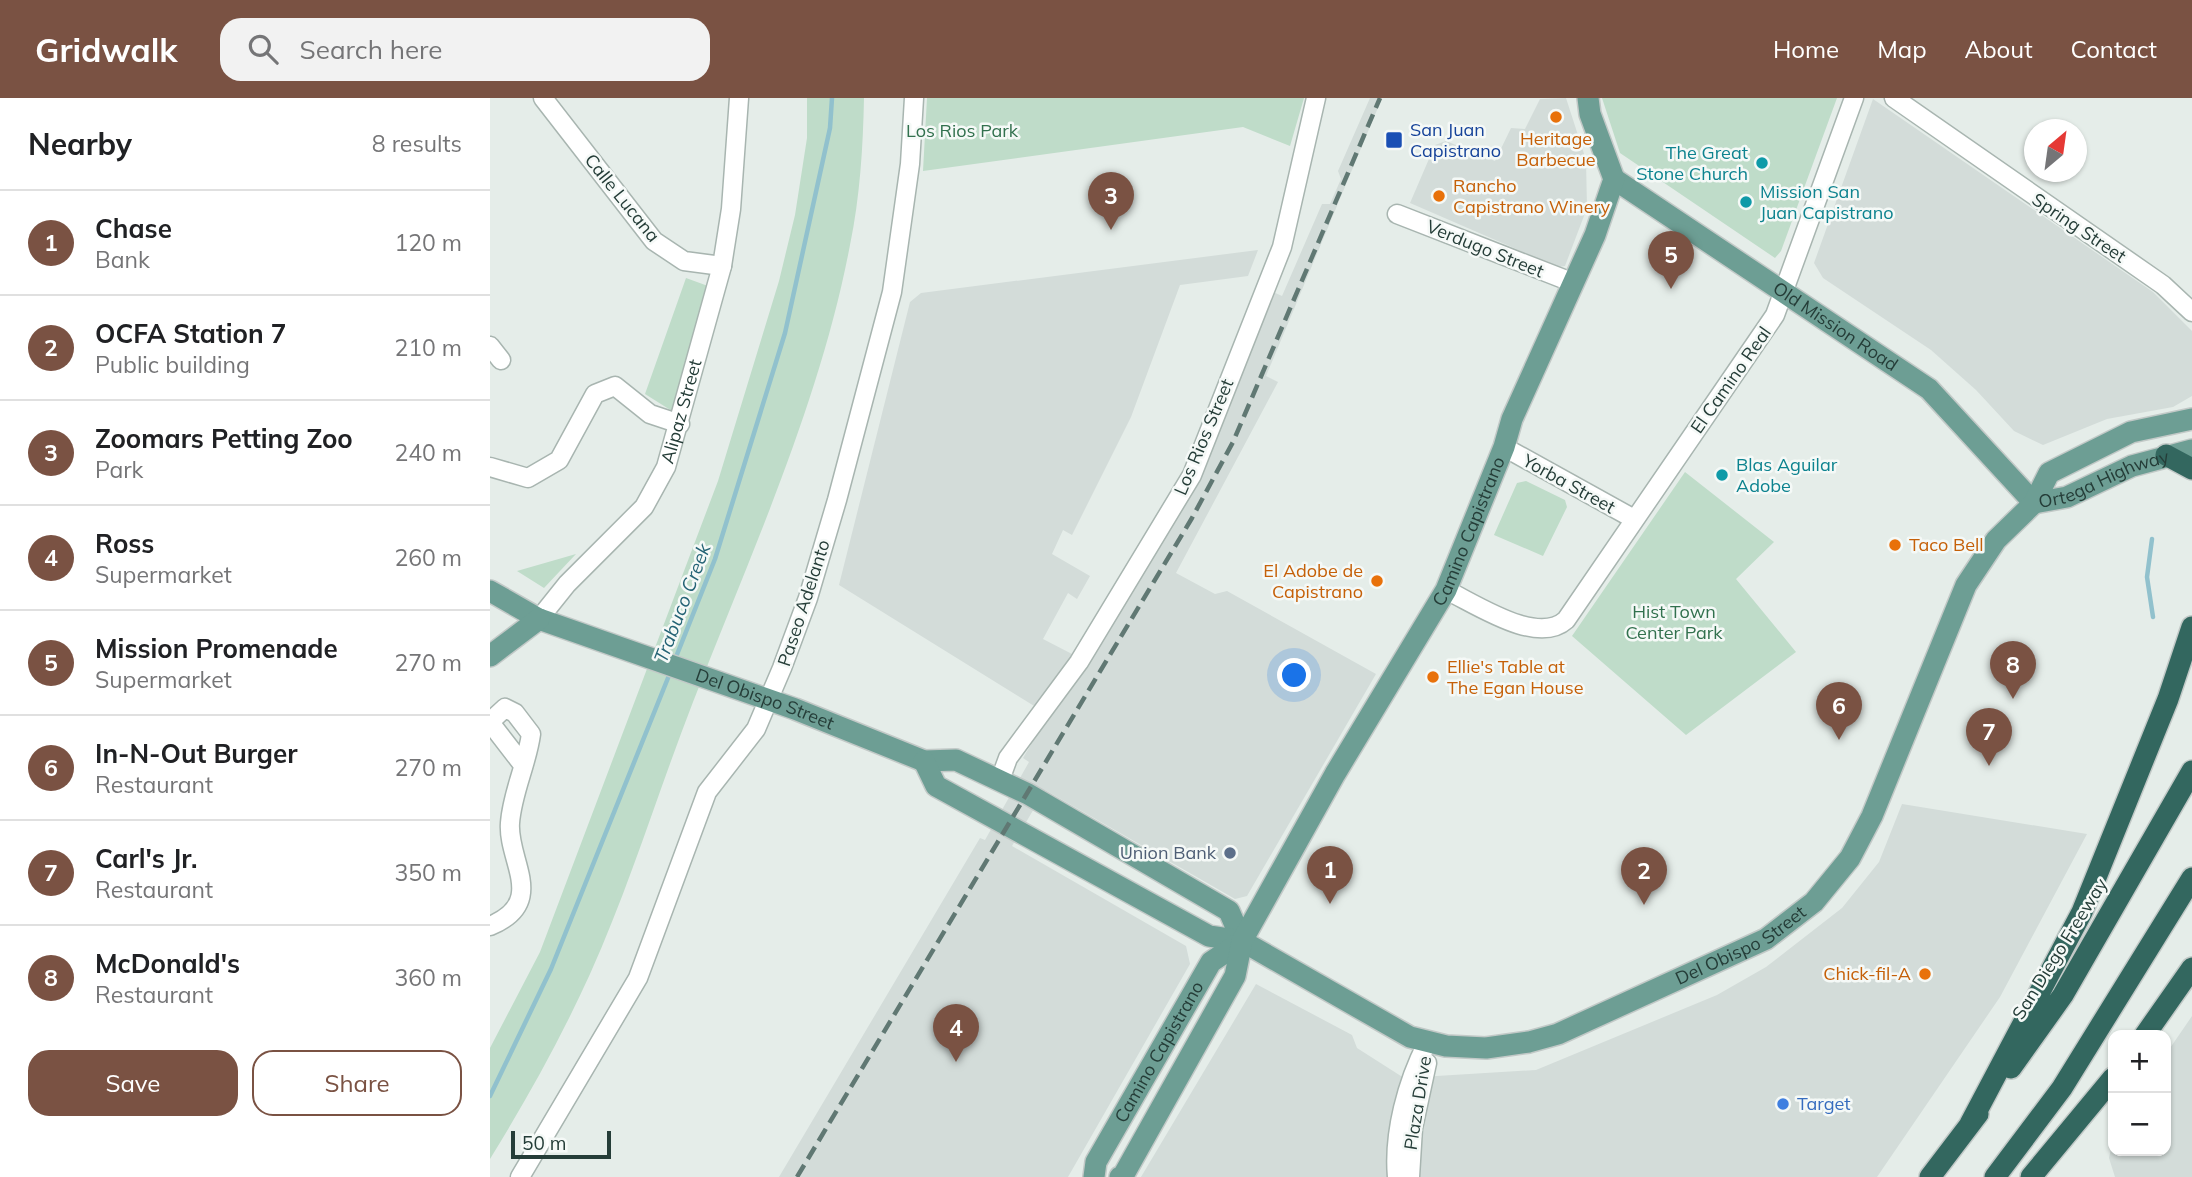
<!DOCTYPE html>
<meta charset="utf-8">
<style>
body{margin:0;font-family:Mulish,sans-serif;background:#f2f2f2;color:#202124}
.controls{position:absolute;right:21px;bottom:21px;display:grid;overflow:hidden;border-radius:14px;box-shadow:0 2px 5px #0004}
.controls button{width:63px;height:63px;display:grid;place-items:center;padding:0;border:0;border-bottom:2px solid #e0e0e0;background:#fff;color:#202124;font:35px sans-serif}
.compass{position:absolute;left:1534px;top:21px;width:63px;height:63px;border-radius:50%;background:#fff;box-shadow:0 2px 5px #0004;rotate:29deg}
.scale{position:absolute;left:21px;bottom:18px;width:100px;box-sizing:border-box;padding-left:7px;border:4px solid #253d38;border-top:0;font-size:19px;line-height:24px;white-space:nowrap;color:#253d38;-webkit-text-stroke:5px #f5f9f7;paint-order:stroke}
.you{position:absolute;left:805px;top:578px;width:24px;height:24px;margin:-18px;border:5px solid #fff;border-radius:50%;background:#1a73e8;box-shadow:0 0 0 10px #1a73e833}
.badge{display:grid;place-items:center;width:46px;height:46px;border-radius:50%;background:#7a5243;color:#fff;font-size:23px;font-weight:700}
.pin{position:absolute;translate:-50% -58px;filter:drop-shadow(0 2px 4px #0008)}
.pin::after{content:'';position:absolute;top:37px;width:24px;height:21px;background:inherit;clip-path:polygon(0 0,100% 0,50% 100%)}
.list{margin:0;padding:0;list-style:none}
h2{display:flex;justify-content:space-between;align-items:center;height:91px;margin:0;padding:0 28px;font-size:30px}
h2 small{font-size:23px;font-weight:400;color:#757577}
.list li{display:grid;grid-template-columns:46px 1fr auto;gap:21px;align-items:center;box-sizing:border-box;height:105px;padding:0 28px;border-top:2px solid #e0e0e0}
.list b{display:block;font-size:26px;white-space:nowrap}
.list p{margin:0;font-size:23px;white-space:nowrap;color:#757577}
.list em{font-size:23px;font-style:normal;color:#757577}
.actions{display:flex;gap:14px;padding:21px 28px}
.actions a{flex:1;padding:16px 0;border:2px solid #7a5243;border-radius:21px;text-align:center;font-size:24px;color:#7a5243}
.actions .main{background:#7a5243;color:#fff}
.icon{flex:none;width:38px;height:38px;fill:none;stroke:currentColor;stroke-width:2;stroke-linecap:round;stroke-linejoin:round}
.map{position:relative;flex:none;width:1702px;height:1079px;overflow:hidden}
header{display:flex;align-items:center;gap:42px;box-sizing:border-box;height:98px;padding:0 35px;background:#7a5243;color:#fff}
header strong{font-size:33px}
nav{display:flex;gap:38px;margin-inline-start:auto;font-size:24px}
.search{width:490px;height:63px;background:#f2f2f2;display:flex;align-items:center;gap:18px;box-sizing:border-box;padding:0 24px;border-radius:21px;color:#757577;font-size:26px}
main{display:flex}
aside{flex:1;background:#fff}
.map>svg:first-child{display:block}
.built{fill:#d3dcd9}
.green{fill:#bfdcc9}
.lines{fill:none;stroke-linecap:round;stroke-linejoin:round}
.stream{stroke:#91c1cd;stroke-width:4.5}
.minor-casing{stroke:#a8b5b0;stroke-width:21}
.major-casing{stroke:#c2c9c7;stroke-width:24}
.highway-casing{stroke:#c2c9c7;stroke-width:24}
.minor{stroke:#fff;stroke-width:18}
.major{stroke:#6d9e94;stroke-width:21}
.highway{stroke:#33675f;stroke-width:21}
.rail{stroke:#607873;stroke-width:4.5;stroke-dasharray:14 7;stroke-linecap:butt}
.food-dot{fill:#e8710a;stroke:#f5f9f7;stroke-width:2.5}
.transit-dot{fill:#1a4fb4;stroke:#f5f9f7;stroke-width:2.5}
.culture-dot{fill:#0f9aa8;stroke:#f5f9f7;stroke-width:2.5}
.service-dot{fill:#5c6f8a;stroke:#f5f9f7;stroke-width:2.5}
.shop-dot{fill:#3f7fe0;stroke:#f5f9f7;stroke-width:2.5}
.labels{text-anchor:middle;stroke-width:5;stroke-linejoin:round;paint-order:stroke}
.transit-label{font-size:18px;fill:#164399;stroke:#f5f9f7;text-anchor:start}
.park-label{font-size:18px;fill:#32714e;stroke:#f5f9f7}
.food-label{font-size:18px;fill:#c56008;stroke:#f5f9f7;text-anchor:start}
.culture-label{font-size:18px;fill:#0d838f;stroke:#f5f9f7;text-anchor:start}
.street-label{font-size:18px;fill:#253d38;stroke:#f5f9f7}
.service-label{font-size:18px;fill:#4e5e75;stroke:#f5f9f7;text-anchor:end}
.shop-label{font-size:18px;fill:#366cbe;stroke:#f5f9f7;text-anchor:start}
.water-label{font-size:19px;font-style:italic;fill:#246375;stroke:#f5f9f7}
</style>
<header>
<strong>Gridwalk</strong>
<div class="search"><svg class="icon" aria-label="search" viewBox="0 0 24 24"><circle cx="10" cy="10" r="6"/><path d="M15 15l6 6"/></svg>Search here</div>
<nav><a>Home</a><a>Map</a><a>About</a><a>Contact</a></nav>
</header>
<main>
<aside>
<h2>Nearby<small>8 results</small></h2>
<ul class="list">
<li><span class="badge">1</span><div><b>Chase</b><p>Bank</p></div><em>120 m</em></li>
<li><span class="badge">2</span><div><b>OCFA Station 7</b><p>Public building</p></div><em>210 m</em></li>
<li><span class="badge">3</span><div><b>Zoomars Petting Zoo</b><p>Park</p></div><em>240 m</em></li>
<li><span class="badge">4</span><div><b>Ross</b><p>Supermarket</p></div><em>260 m</em></li>
<li><span class="badge">5</span><div><b>Mission Promenade</b><p>Supermarket</p></div><em>270 m</em></li>
<li><span class="badge">6</span><div><b>In-N-Out Burger</b><p>Restaurant</p></div><em>270 m</em></li>
<li><span class="badge">7</span><div><b>Carl's Jr.</b><p>Restaurant</p></div><em>350 m</em></li>
<li><span class="badge">8</span><div><b>McDonald's</b><p>Restaurant</p></div><em>360 m</em></li>
</ul>
<div class="actions"><a class="main">Save</a><a>Share</a></div>
</aside>
<div class="map">
<svg width="1702" height="1079" viewBox="0 0 1702 1079">
<rect width="100%" height="100%" fill="#e5ede9"/>
<!-- built -->
<path class="built" d="M 880,0 L 892,0 L 776,278 L 788,284 L 686,475 L 725,496 L 737,493 L 886,576 L 757,798 L 745,801 L 555,692 L 522,748 L 696,848 L 700,866 L 578,1079 L 289,1079 L 490,740 L 495,742 L 539,664 L 533,660 L 567,603 L 637,496 L 781,193 L 792,198 L 832,106 L 840,106 L 851,81 L 848,73 Z
M 1076,0 L 1096,62 L 1097,110 L 1075,168 L 1068,169 L 920,105 L 945,47 L 956,43 L 1005,63 L 1021,30 L 1035,31 L 1050,1 Z
M 1383,1 L 1663,194 L 1702,233 L 1702,298 L 1683,309 L 1617,321 L 1553,347 L 1524,333 L 1486,292 L 1441,252 L 1333,180 L 1324,165 Z
M 768,152 L 758,178 L 690,187 L 641,319 L 582,437 L 573,432 L 562,456 L 600,478 L 587,501 L 578,495 L 553,541 L 582,556 L 549,611 L 349,487 L 420,204 L 431,195 Z
M 1412,706 L 1597,736 L 1510,899 L 1387,1079 L 651,1079 L 766,886 L 862,937 L 867,950 L 914,980 L 1046,972 L 1227,897 L 1276,869 L 1352,810 L 1389,764 Z
M 1702,918 L 1702,1079 L 1625,1079 L 1619,1060 L 1623,1042 L 1623,1053 L 1676,1053 L 1676,956 Z"/>
<!-- green -->
<path class="green" d="M 317,0 L 374,0 C 373,49 370,99 360,147 C 330,305 261,455 203,604 C 168,694 140,787 100,876 C 71,940 37,1001 0,1061 L 0,950 L 50,854 L 228,383 L 289,183 L 305,117 L 317,40 Z
M 437,0 L 814,0 L 800,48 L 753,29 L 433,73 Z
M 1112,0 L 1347,0 L 1291,153 L 1285,160 L 1130,55 Z
M 196,180 L 218,188 L 182,313 L 155,296 Z
M 1195,374 L 1284,444 L 1246,481 L 1306,554 L 1196,637 L 1082,538 Z
M 1036,383 L 1075,402 L 1077,409 L 1053,458 L 1004,437 L 1027,385 Z
M 86,456 L 54,490 L 27,473 Z"/>
<g class="lines">
<!-- stream -->
<path class="stream" d="M 1662,441 L 1657,479 L 1663,519
M 184,564 L 225,461 L 295,235 L 340,30 L 342,0
M 0,998 L 61,871 L 180,575"/>
<!-- minor casing -->
<g class="minor-casing">
<g id="minor">
<path d="M 53,0 L 164,143 L 194,163 L 232,168"/>
<path d="M 1404,0 L 1673,187 L 1702,214"/>
<path d="M 907,116 L 1084,185"/>
<path d="M 0,248 L 11,262"/>
<path d="M 1014,349 L 1144,421"/>
<path d="M 0,369 L 38,380 L 69,362 L 105,296 L 125,288 L 160,316 L 190,326"/>
<path d="M 956,492 C 986,506 1047,548 1076,522 L 1285,217 L 1364,0"/>
<path id="s1" d="M 49,521 L 77,486 L 154,409 L 176,369 L 232,168 L 241,111 L 249,0"/>
<path d="M 510,682 L 518,660 L 589,564 L 702,377 L 792,149 L 826,0"/>
<path d="M 0,828 C 58,804 17,763 20,725 C 22,695 37,666 41,636 L 25,615 L 15,610 L 4,620 L 2,627 L 33,667"/>
<path d="M 30,1079 L 148,880 L 217,694 L 266,631 L 292,570 L 318,500 L 347,402 L 402,194 L 420,66 L 424,0"/>
<path d="M 907,1079 C 903,1035 917,984 937,945"/>
<path d="M 920,1079 L 923,1030 L 937,965"/>
</g>
</g>
<!-- major casing -->
<g class="major-casing">
<g id="major">
<path id="s2" d="M 1124,81 L 1439,291 L 1544,405"/>
<path id="s3" d="M 1544,405 L 1577,399 L 1642,368 L 1702,352"/>
<path id="s4" d="M 0,493 L 49,521 L 305,611 L 434,663 L 466,662 L 538,696 L 739,813 L 752,843"/>
<path d="M 0,558 L 49,521"/>
<path id="s5" d="M 434,663 L 446,688 L 457,694 L 719,838 L 752,843 L 920,939 L 956,948 L 996,950 L 1039,944 L 1068,936 L 1276,841 L 1324,804 L 1360,760 L 1382,718 L 1476,487 L 1506,442 L 1544,405 L 1559,375 L 1641,334 L 1702,321"/>
<path id="s6" d="M 604,1079 L 606,1064 L 721,864 L 752,843"/>
<path id="s7" d="M 630,1079 L 633,1078 L 745,878 L 752,843 L 845,676 L 956,492 L 1014,349 L 1022,321 L 1105,137 L 1124,81 L 1100,16 L 1098,0"/>
</g>
</g>
<!-- highway casing -->
<g class="highway-casing">
<path id="highway" d="M 1676,357 L 1702,371
M 1655,937 L 1702,870
M 1521,970 L 1573,897 L 1702,673
M 1480,1026 L 1592,814 L 1678,601 L 1702,529
M 1440,1079 L 1488,1016
M 1505,1079 L 1572,990 L 1702,780
M 1541,1079 L 1623,980"/>
</g>
<!-- minor -->
<use href="#minor" class="minor"/>
<!-- major -->
<use href="#major" class="major"/>
<!-- highway -->
<use href="#highway" class="highway"/>
<!-- rail -->
<path class="rail" d="M 307,1079 L 702,420 L 743,344 L 890,0"/>
</g>
<!-- markers -->
<g class="food-dot">
<circle cx="1066" cy="19" r="7"/>
<circle cx="949" cy="98" r="7"/>
<circle cx="1405" cy="447" r="7"/>
<circle cx="887" cy="483" r="7"/>
<circle cx="943" cy="579" r="7"/>
<circle cx="1435" cy="876" r="7"/>
</g>
<rect class="transit-dot" x="895" y="33" width="18" height="18" rx="3.5"/>
<g class="culture-dot">
<circle cx="1272" cy="65" r="7"/>
<circle cx="1256" cy="104" r="7"/>
<circle cx="1232" cy="377" r="7"/>
</g>
<circle class="service-dot" cx="740" cy="755" r="7"/>
<circle class="shop-dot" cx="1293" cy="1006" r="7"/>
<g class="labels">
<!-- transit labels -->
<g class="transit-label">
<text x="920" y="38">San Juan<tspan x="920" dy="21">Capistrano</tspan></text>
</g>
<!-- park labels -->
<g class="park-label">
<text x="472" y="39">Los Rios Park</text>
<text x="1184" y="520">Hist Town<tspan x="1184" dy="21">Center Park</tspan></text>
</g>
<!-- food labels -->
<g class="food-label">
<text x="1066" y="47" text-anchor="middle">Heritage<tspan x="1066" dy="21">Barbecue</tspan></text>
<text x="963" y="94">Rancho<tspan x="963" dy="21">Capistrano Winery</tspan></text>
<text x="1419" y="453">Taco Bell</text>
<text x="873" y="479" text-anchor="end">El Adobe de<tspan x="873" dy="21">Capistrano</tspan></text>
<text x="957" y="575">Ellie's Table at<tspan x="957" dy="21">The Egan House</tspan></text>
<text x="1421" y="882" text-anchor="end">Chick-fil-A</text>
</g>
<!-- culture labels -->
<g class="culture-label">
<text x="1258" y="61" text-anchor="end">The Great<tspan x="1258" dy="21">Stone Church</tspan></text>
<text x="1270" y="100">Mission San<tspan x="1270" dy="21">Juan Capistrano</tspan></text>
<text x="1246" y="373">Blas Aguilar<tspan x="1246" dy="21">Adobe</tspan></text>
</g>
<!-- street labels -->
<g class="street-label">
<text transform="translate(132 100) rotate(51)" y="6">Calle Lucana</text>
<text transform="translate(1589 130) rotate(34)" y="6">Spring Street</text>
<text transform="translate(995 151) rotate(22)" y="6">Verdugo Street</text>
<text dy="6" stroke="none"><textPath href="#s2" startOffset="266">Old Mission Road</textPath></text>
<text transform="translate(1241 282) rotate(-55)" y="6">El Camino Real</text>
<text dy="6" stroke="none"><textPath href="#s1" startOffset="257">Alipaz Street</textPath></text>
<text transform="translate(714 339) rotate(-67)" y="6">Los Rios Street</text>
<text dy="6" stroke="none"><textPath href="#s3" startOffset="74">Ortega Highway</textPath></text>
<text transform="translate(1079 386) rotate(29)" y="6">Yorba Street</text>
<text dy="6" stroke="none"><textPath href="#s7" startOffset="737">Camino Capistrano</textPath></text>
<text transform="translate(314 505) rotate(-72)" y="6">Paseo Adelanto</text>
<text dy="6" stroke="none"><textPath href="#s4" startOffset="296">Del Obispo Street</textPath></text>
<text dy="6" stroke="none"><textPath href="#s5" startOffset="920">Del Obispo Street</textPath></text>
<text transform="translate(1570 851) rotate(-58)" y="6">San Diego Freeway</text>
<text dy="6" stroke="none"><textPath href="#s6" startOffset="142">Camino Capistrano</textPath></text>
<text transform="translate(928 1005) rotate(-81)" y="6">Plaza Drive</text>
</g>
<!-- service labels -->
<g class="service-label">
<text x="726" y="761">Union Bank</text>
</g>
<!-- shop labels -->
<g class="shop-label">
<text x="1307" y="1012">Target</text>
</g>
<!-- water labels -->
<g class="water-label">
<text transform="translate(192 505) rotate(-69)" y="7">Trabuco Creek</text>
</g>
</g>
</svg>
<div class="controls">
<button>+</button>
<button>−</button>
</div>
<svg class="compass" viewBox="-18 -18 36 36"><path d="M0-13l5 13h-10z" fill="#e53935"/><path d="M0 13l5-13h-10z" fill="#757577"/></svg>
<div class="scale">50 m</div>
<div class="you"></div>
<div class="pin badge" style="left:840px;top:806px">1</div>
<div class="pin badge" style="left:1154px;top:807px">2</div>
<div class="pin badge" style="left:621px;top:132px">3</div>
<div class="pin badge" style="left:466px;top:964px">4</div>
<div class="pin badge" style="left:1181px;top:191px">5</div>
<div class="pin badge" style="left:1349px;top:642px">6</div>
<div class="pin badge" style="left:1499px;top:668px">7</div>
<div class="pin badge" style="left:1523px;top:601px">8</div>
</div>
</main>
